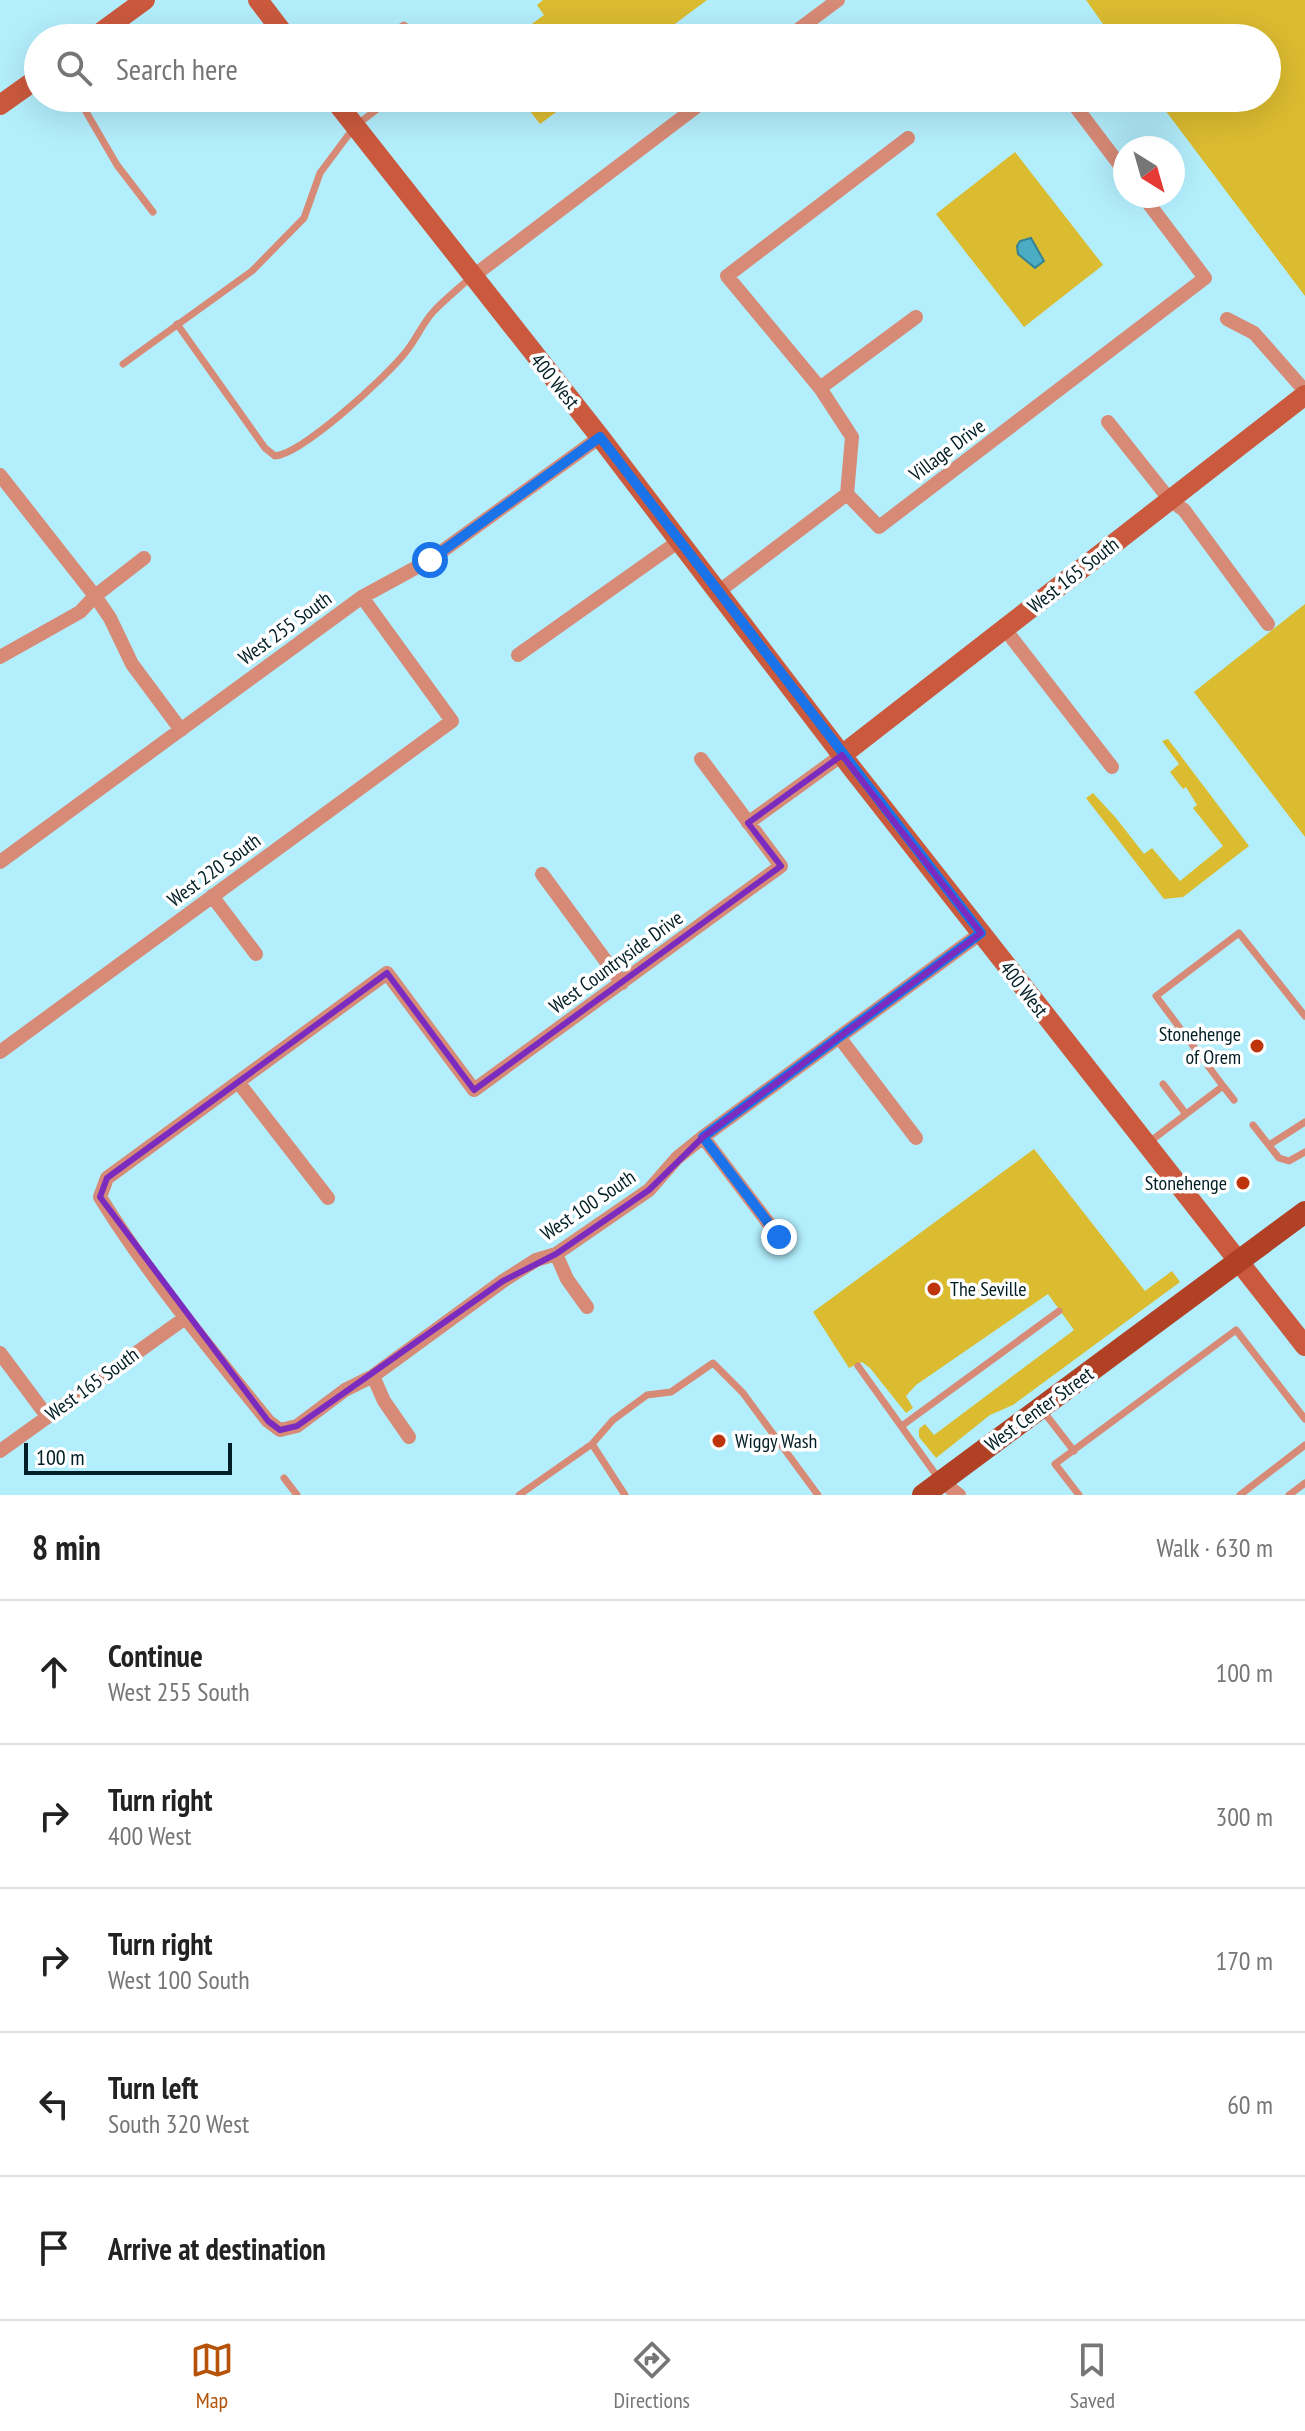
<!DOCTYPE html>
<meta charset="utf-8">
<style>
body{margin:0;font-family:"PT Sans Narrow",sans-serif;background:#f2f2f2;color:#222}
.compass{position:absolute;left:1113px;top:136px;width:72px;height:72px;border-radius:50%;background:#fff;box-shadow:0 8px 32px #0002;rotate:143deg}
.scale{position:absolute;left:24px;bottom:20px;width:208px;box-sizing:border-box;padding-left:8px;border:4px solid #001e25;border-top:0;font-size:22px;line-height:28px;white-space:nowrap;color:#001e25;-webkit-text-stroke:6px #fff;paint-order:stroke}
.stop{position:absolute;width:24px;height:24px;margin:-18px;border:6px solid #1a73e8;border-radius:50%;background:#fff}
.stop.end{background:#1a73e8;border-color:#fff;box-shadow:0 2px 8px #0008}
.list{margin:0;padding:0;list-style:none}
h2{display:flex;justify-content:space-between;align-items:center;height:104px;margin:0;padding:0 32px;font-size:34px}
h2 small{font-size:26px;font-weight:400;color:#767676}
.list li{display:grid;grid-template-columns:52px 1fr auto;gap:24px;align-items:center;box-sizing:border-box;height:144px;padding:0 32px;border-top:2px solid #e0e0e0}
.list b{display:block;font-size:30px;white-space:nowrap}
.list p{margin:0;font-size:26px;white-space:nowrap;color:#767676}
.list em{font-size:26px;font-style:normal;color:#767676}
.icon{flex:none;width:44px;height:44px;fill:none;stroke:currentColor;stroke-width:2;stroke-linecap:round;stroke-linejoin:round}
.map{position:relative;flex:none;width:1305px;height:1495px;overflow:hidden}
.search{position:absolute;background:#fff;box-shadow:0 8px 32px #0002;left:24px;right:24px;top:24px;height:88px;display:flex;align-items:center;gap:20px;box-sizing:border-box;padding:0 28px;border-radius:44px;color:#767676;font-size:30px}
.sheet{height:824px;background:#fff}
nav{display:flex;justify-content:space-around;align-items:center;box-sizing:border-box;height:112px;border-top:2px solid #e0e0e0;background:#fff;font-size:22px;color:#767676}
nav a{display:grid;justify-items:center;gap:4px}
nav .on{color:#b45309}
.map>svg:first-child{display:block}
.green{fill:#dbbb30}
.water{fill:#4aadc3;stroke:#348294;stroke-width:2}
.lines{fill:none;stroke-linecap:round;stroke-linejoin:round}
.lane{stroke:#d78a76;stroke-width:7}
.street{stroke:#d78a76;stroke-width:14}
.secondary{stroke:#ca593d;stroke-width:20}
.primary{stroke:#b04125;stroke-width:22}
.route{stroke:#1a73e8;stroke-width:10}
.marked{fill:none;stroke:#7b2cbf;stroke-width:6;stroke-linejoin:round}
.poi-dot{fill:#be350c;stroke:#fff;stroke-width:3}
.labels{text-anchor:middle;stroke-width:7;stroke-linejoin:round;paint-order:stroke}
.street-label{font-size:20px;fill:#001e25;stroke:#fff}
.poi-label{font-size:20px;fill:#001e25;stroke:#fff;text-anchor:end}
</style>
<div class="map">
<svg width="1305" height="1495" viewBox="0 0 1305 1495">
<rect width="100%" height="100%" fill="#b3eefd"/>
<!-- green -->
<path class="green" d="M 543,0 L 707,0 L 656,38 L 513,38 L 544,15 L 537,5 Z
M 1086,0 L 1305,0 L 1305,296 L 1156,98 L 1267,98 L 1267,38 L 1113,38 Z
M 520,98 L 575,98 L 540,124 Z
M 1015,152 L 1103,265 L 1024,327 L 936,214 Z
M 1305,604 L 1305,837 L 1194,692 Z
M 1168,739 L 1249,846 L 1183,897 L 1164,899 L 1086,798 L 1093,793 L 1116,818 L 1144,854 L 1152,848 L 1180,881 L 1223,846 L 1193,808 L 1197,805 L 1186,787 L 1183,789 L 1170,772 L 1179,764 L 1162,741 Z
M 1034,1149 L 1145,1291 L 1172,1271 L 1180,1282 L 1013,1405 L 990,1415 L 936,1458 L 919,1437 L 919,1429 L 925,1424 L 934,1435 L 1074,1330 L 1048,1294 L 916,1385 L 906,1396 L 913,1408 L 906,1413 L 870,1368 L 862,1362 L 849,1368 L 813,1312 Z"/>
<!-- water -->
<path class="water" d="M 1031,238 L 1044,261 L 1035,268 L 1018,254 L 1017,246 L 1020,241 Z"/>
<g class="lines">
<!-- lane -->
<path class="lane" d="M 383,38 L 404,25 L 417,38
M 78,98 L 117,165 L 153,212
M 177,324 L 265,448 L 275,456 C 302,454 386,377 405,353 C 416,340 422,324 433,312 C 444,300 458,289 470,278
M 123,364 L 252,271 L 304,218 L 320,173 L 355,126 L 392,98
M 1163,1084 L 1186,1114
M 1223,1086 L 1234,1100
M 1253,1125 L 1279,1158 L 1289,1161 L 1305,1152
M 1148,1143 L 1223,1086 L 1156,996 L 1239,933 L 1305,1016
M 1269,1145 L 1305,1122
M 858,1366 L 939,1479
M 1043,1411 L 1074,1451
M 903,1425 L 1059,1311
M 284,1478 L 297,1495
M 519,1495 L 592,1444
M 625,1495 L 592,1444 L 613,1420 L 647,1395 L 671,1392 L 713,1363 L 743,1393 L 818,1495
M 1079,1495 L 1055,1464 L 1236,1330 L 1305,1419
M 1240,1495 L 1305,1445
M 1289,1495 L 1305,1483"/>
<!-- street -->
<path class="street" d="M 787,38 L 838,0
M 1069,98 L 1125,172
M 472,277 L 708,98
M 1227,319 L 1254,333 L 1305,391
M 820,388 L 916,317
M 1108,422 L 1170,500 L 1184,510 L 1268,624
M 0,475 L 95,596 L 110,618 L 132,664 L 181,730
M 847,494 L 879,527 L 1205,278 L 1143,196
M 847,494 L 852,437 L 820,388 L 727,276 L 908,138
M 718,592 L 847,494
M 1004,628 L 1112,767
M 518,655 L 679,541
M 0,657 L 80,612 L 95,596 L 144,558
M 701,759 L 781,866 L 474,1090 L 387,973 L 107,1178 L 100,1197 C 149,1276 210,1349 268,1421 L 280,1430 L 297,1426 L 345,1390 L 373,1376 L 503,1281 L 536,1260 L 556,1254 L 649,1190 L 677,1158 L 703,1137 L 981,933
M 748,823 L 842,755
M 0,862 L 362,597 L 430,560 L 600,437
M 542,874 L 622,983
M 212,896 L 256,954
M 839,1037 L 916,1138
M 0,1052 L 452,721 L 362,597
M 238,1082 L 328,1198
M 703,1137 L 779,1237
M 556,1254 L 567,1279 L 587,1307
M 0,1353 L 47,1416
M 373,1376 L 384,1401 L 409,1437
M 0,1451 L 185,1318
M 941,1481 L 959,1495"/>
<!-- secondary -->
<path class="secondary" d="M 258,0 L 287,38
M 93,38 L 145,0
M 333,98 L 600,437 L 851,767 L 1305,1346
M 0,105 L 38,78
M 842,755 L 1305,395"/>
<!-- primary -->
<path class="primary" d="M 923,1495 L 1305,1212"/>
</g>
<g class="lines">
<!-- route -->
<path class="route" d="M 430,560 L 600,437 L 981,933 L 703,1137 L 779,1237"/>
</g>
<!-- marked area -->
<path class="marked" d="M 842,755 L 981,933 L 703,1137 L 649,1190 L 556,1254 L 503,1281 L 297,1426 L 280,1430 L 268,1421 L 100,1197 L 107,1178 L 387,973 L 474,1090 L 781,866 L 748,823 Z"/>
<!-- markers -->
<g class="poi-dot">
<circle cx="1257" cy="1046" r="8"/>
<circle cx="1243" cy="1183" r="8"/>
<circle cx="934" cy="1289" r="8"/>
<circle cx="719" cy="1441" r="8"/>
</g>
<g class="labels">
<!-- street labels -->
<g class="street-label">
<text transform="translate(555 381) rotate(51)" y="7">400 West</text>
<text transform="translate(947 450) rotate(-37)" y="7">Village Drive</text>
<text transform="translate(1073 575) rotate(-38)" y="7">West 165 South</text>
<text transform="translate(285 628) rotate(-36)" y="7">West 255 South</text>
<text transform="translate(214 870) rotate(-36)" y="7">West 220 South</text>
<text transform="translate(616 962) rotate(-36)" y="7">West Countryside Drive</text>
<text transform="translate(1024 989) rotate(52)" y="7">400 West</text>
<text transform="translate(588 1205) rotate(-34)" y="7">West 100 South</text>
<text transform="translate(92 1384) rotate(-36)" y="7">West 165 South</text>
<text transform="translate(1039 1409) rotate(-36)" y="7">West Center Street</text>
</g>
<!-- poi labels -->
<g class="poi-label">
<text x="1241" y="1041">Stonehenge<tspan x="1241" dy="23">of Orem</tspan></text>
<text x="1227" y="1190">Stonehenge</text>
<text x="950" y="1296" text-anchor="start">The Seville</text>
<text x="735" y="1448" text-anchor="start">Wiggy Wash</text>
</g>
</g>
</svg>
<svg class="compass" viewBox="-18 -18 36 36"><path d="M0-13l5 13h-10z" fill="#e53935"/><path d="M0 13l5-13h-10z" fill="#767676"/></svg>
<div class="scale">100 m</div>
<div class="stop" style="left:430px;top:560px"></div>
<div class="stop end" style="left:779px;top:1237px"></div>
<div class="search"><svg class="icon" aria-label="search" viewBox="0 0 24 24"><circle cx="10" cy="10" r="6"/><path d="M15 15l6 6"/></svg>Search here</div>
</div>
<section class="sheet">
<h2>8 min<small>Walk · 630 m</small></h2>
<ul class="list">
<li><svg class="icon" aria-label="ahead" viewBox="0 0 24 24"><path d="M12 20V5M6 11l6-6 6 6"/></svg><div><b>Continue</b><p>West 255 South</p></div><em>100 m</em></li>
<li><svg class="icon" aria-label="right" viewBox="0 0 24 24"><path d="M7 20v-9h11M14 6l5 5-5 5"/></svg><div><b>Turn right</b><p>400 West</p></div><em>300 m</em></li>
<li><svg class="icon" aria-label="right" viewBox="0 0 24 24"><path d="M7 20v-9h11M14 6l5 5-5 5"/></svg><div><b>Turn right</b><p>West 100 South</p></div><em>170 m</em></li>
<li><svg class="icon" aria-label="left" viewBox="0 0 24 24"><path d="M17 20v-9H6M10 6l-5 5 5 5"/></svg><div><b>Turn left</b><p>South 320 West</p></div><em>60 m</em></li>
<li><svg class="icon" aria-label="arrive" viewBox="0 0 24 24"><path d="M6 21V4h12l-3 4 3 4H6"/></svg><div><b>Arrive at destination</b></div></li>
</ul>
</section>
<nav>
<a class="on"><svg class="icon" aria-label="map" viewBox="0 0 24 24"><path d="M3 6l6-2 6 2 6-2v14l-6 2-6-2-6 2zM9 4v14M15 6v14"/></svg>Map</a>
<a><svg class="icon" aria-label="directions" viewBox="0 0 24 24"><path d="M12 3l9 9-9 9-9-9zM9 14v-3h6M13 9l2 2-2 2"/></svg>Directions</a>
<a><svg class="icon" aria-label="saved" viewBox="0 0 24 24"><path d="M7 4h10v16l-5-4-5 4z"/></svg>Saved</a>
</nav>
